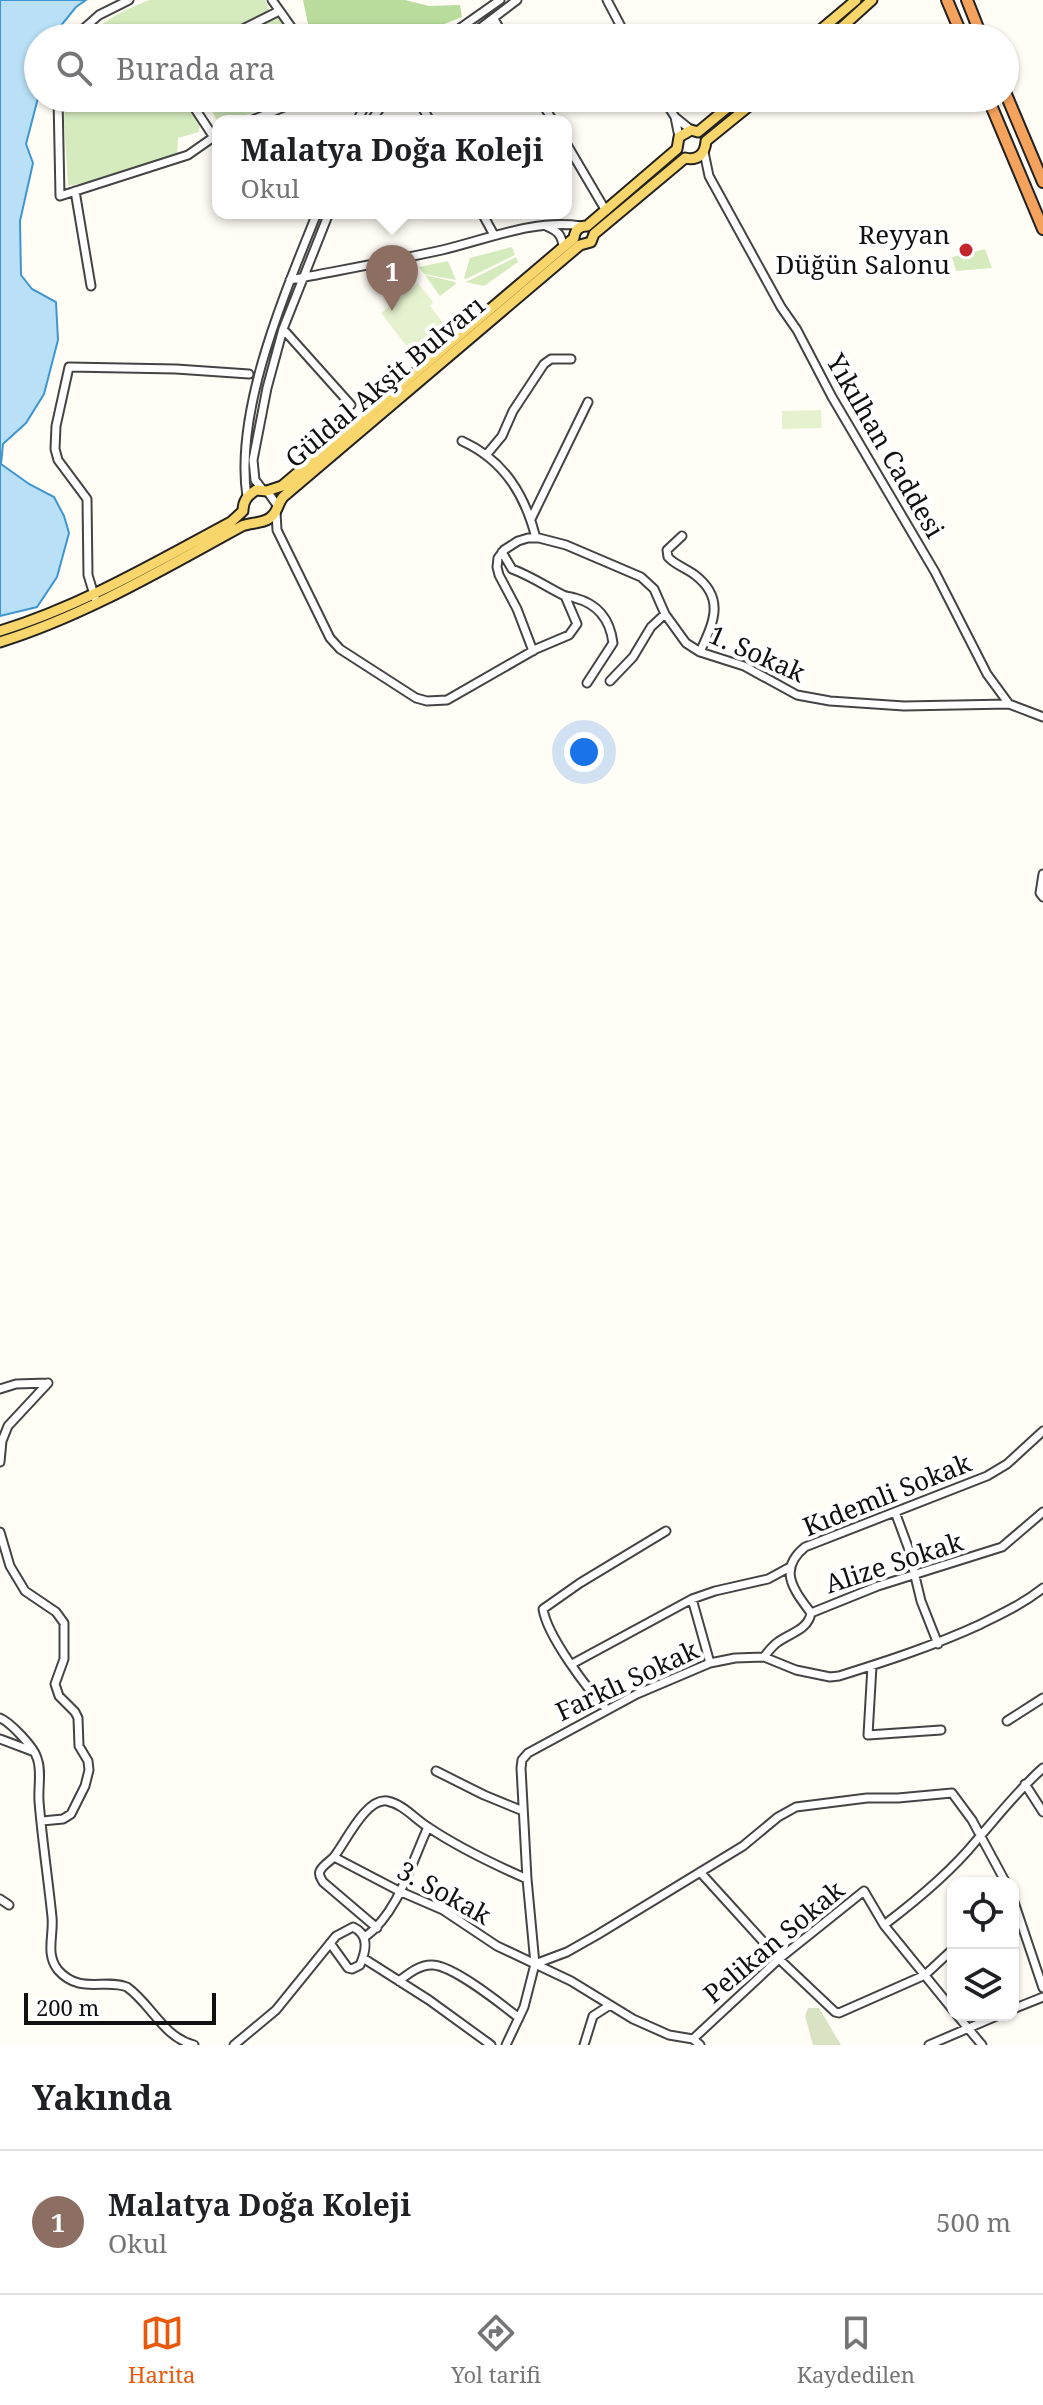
<!DOCTYPE html>
<html lang="tr">
<meta charset="utf-8">
<style>
body{margin:0;font-family:"Noto Serif",serif;background:#f2f2f2;color:#202124}
.controls{position:absolute;right:24px;bottom:24px;display:grid;overflow:hidden;border-radius:16px;box-shadow:0 2px 6px #0004}
.controls button{width:72px;height:72px;display:grid;place-items:center;padding:0;border:0;border-bottom:2px solid #e0e0e0;background:#fff;color:#202124;font:40px sans-serif}
.scale{position:absolute;left:24px;bottom:20px;width:192px;box-sizing:border-box;padding-left:8px;border:4px solid #111;border-top:0;font-size:22px;line-height:28px;white-space:nowrap;color:#111;-webkit-text-stroke:6px #fff;paint-order:stroke}
.you{position:absolute;left:584px;top:752px;width:28px;height:28px;margin:-20px;border:6px solid #fff;border-radius:50%;background:#1a73e8;box-shadow:0 0 0 12px #1a73e833}
.badge{display:grid;place-items:center;width:52px;height:52px;border-radius:50%;background:#ea580c;color:#fff;font-size:26px;font-weight:700}
.pin{position:absolute;translate:-50% -66px;filter:drop-shadow(0 2px 4px #0008)}
.pin::after{content:'';position:absolute;top:42px;width:28px;height:24px;background:inherit;clip-path:polygon(0 0,100% 0,50% 100%)}
.popup{position:absolute;left:212px;top:115px;width:360px;height:104px;box-sizing:border-box;display:grid;place-content:center;border-radius:16px;background:#fff;filter:drop-shadow(0 2px 6px #0005);font-size:26px;white-space:nowrap;color:#757577}
.popup b{font-size:30px;color:#202124}
.popup::after{content:'';position:absolute;left:50%;top:100%;margin-left:-16px;border:16px solid transparent;border-top-color:#fff}
.list{margin:0;padding:0;list-style:none}
h2{display:flex;justify-content:space-between;align-items:center;height:104px;margin:0;padding:0 32px;font-size:34px}
h2 small{font-size:26px;font-weight:400;color:#757577}
.list li{display:grid;grid-template-columns:52px 1fr auto;gap:24px;align-items:center;box-sizing:border-box;height:144px;padding:0 32px;border-top:2px solid #e0e0e0}
.list b{display:block;font-size:30px;white-space:nowrap}
.list p{margin:0;font-size:26px;white-space:nowrap;color:#757577}
.list em{font-size:26px;font-style:normal;color:#757577}
.icon{flex:none;width:44px;height:44px;fill:none;stroke:currentColor;stroke-width:2;stroke-linecap:round;stroke-linejoin:round}
.map{position:relative;flex:none;width:1043px;height:2045px;overflow:hidden}
.search{position:absolute;background:#fff;box-shadow:0 2px 6px #0004;left:24px;right:24px;top:24px;height:88px;display:flex;align-items:center;gap:20px;box-sizing:border-box;padding:0 28px;border-radius:44px;color:#757577;font-size:30px}
.sheet{height:248px;background:#fff}
nav{display:flex;justify-content:space-around;align-items:center;box-sizing:border-box;height:112px;border-top:2px solid #e0e0e0;background:#fff;font-size:22px;color:#757577}
nav a{display:grid;justify-items:center;gap:4px}
nav .on{color:#ea580c}
.map>svg:first-child{display:block}
.green{fill:#d5ebbd}
.forest{fill:#b9dc9c}
.cemetery{fill:#d9e3c4}
.pitch{fill:#e6f2cf}
.water{fill:#b9e0f7;stroke:#3f96cf;stroke-width:2}
.lines{fill:none;stroke-linecap:round;stroke-linejoin:round}
.minor-casing{stroke:#444;stroke-width:11}
.major-casing{stroke:#222;stroke-width:13}
.highway-casing{stroke:#222;stroke-width:14}
.minor{stroke:#fff;stroke-width:7}
.major{stroke:#f9d66b;stroke-width:9}
.highway{stroke:#f5a25d;stroke-width:10}
.poi-dot{fill:#c4262e;stroke:#fff;stroke-width:3}
.labels{text-anchor:middle;stroke-width:8;stroke-linejoin:round;paint-order:stroke}
.poi-label{font-size:26px;fill:#111;stroke:#fff;text-anchor:end}
.street-label{font-size:26px;fill:#111;stroke:#fff}
</style>
<div class="map">
<svg width="1043" height="2045" viewBox="0 0 1043 2045">
<rect width="100%" height="100%" fill="#fffdf5"/>
<!-- green -->
<path class="green" d="M 149,0 L 265,0 L 269,9 L 260,20 L 219,38 L 167,38 L 161,28 L 151,31 L 152,38 L 88,38 C 105,18 126,10 149,0 Z
M 278,16 L 292,38 L 234,38 Z
M 66,98 L 141,98 L 143,101 C 172,95 202,93 199,132 L 178,138 L 177,155 L 115,176 L 68,186 L 64,120 Z
M 205,98 L 293,98 L 229,121 L 218,121 L 218,123 Z
M 512,247 L 515,255 L 466,279 L 464,278 L 470,258 Z
M 985,249 L 992,268 L 956,271 L 952,257 Z
M 516,257 L 518,262 L 484,286 L 466,282 Z
M 448,261 L 456,280 L 424,274 L 419,267 Z
M 425,275 L 455,282 L 456,284 L 440,296 Z"/>
<!-- forest -->
<path class="forest" d="M 303,0 L 405,0 L 429,6 L 460,5 L 462,17 L 434,28 L 382,38 L 311,38 Z"/>
<!-- cemetery -->
<path class="cemetery" d="M 808,2008 L 819,2008 L 841,2045 L 813,2045 L 805,2016 Z"/>
<!-- pitch -->
<path class="pitch" d="M 418,283 L 433,302 L 430,306 L 445,325 L 412,353 L 381,313 Z
M 821,410 L 822,428 L 782,429 L 782,411 Z"/>
<!-- water -->
<path class="water" d="M 0,0 L 86,0 L 76,7 L 51,38 L 38,38 L 38,61 L 30,79 L 38,90 L 38,98 L 26,144 L 33,163 L 20,221 L 21,275 L 32,289 L 56,302 L 58,340 L 44,394 L 26,423 L 3,444 L 1,464 L 29,484 L 54,497 L 64,516 L 69,533 L 57,577 L 37,607 L 0,616 Z"/>
<g class="lines">
<!-- minor casing -->
<g class="minor-casing">
<path id="minor" d="M 272,0 L 299,38
M 607,0 L 627,38
M 494,19 L 505,38
M 73,38 L 99,15 L 129,0
M 225,38 L 279,11
M 446,38 L 500,0
M 467,38 L 517,0
M 58,98 L 60,196 L 188,155 L 218,134
M 188,98 L 213,136
M 417,98 L 430,121
M 539,98 L 553,121
M 663,98 L 675,117 L 679,137
M 675,117 L 691,130
M 250,121 L 306,98
M 357,121 L 369,98
M 371,121 L 387,98
M 566,143 L 606,211
M 704,152 L 709,176 L 781,307 L 797,330 L 832,397 L 935,572 L 987,674 L 1009,704 L 1043,717
M 75,191 L 91,286
M 482,213 L 494,235
M 546,226 C 558,231 562,235 563,247
M 290,280 C 341,270 392,261 442,250 C 488,239 534,219 581,226
M 283,329 L 351,405
M 462,441 C 504,460 525,495 536,538
M 487,454 L 502,436 L 513,411 L 544,364 L 551,359 L 571,359
M 262,489 L 255,480 L 253,460 L 267,388 L 283,329 L 329,213
M 267,491 L 277,505
M 247,497 C 234,410 285,293 317,213
M 276,512 L 277,530 L 330,638 L 340,649 L 416,698 L 427,701 L 447,700 L 536,649 L 569,635 L 577,624 L 565,596
M 531,519 L 588,402
M 682,536 L 667,550 L 668,557 C 675,565 686,568 695,575 C 726,599 713,623 700,652
M 502,552 L 512,569 C 531,576 545,586 563,595 C 571,598 566,595 575,598 C 598,604 610,619 613,643 L 587,683
M 95,598 L 88,575 L 87,499 L 58,460 L 55,449 L 56,426 L 69,367 L 176,369 L 249,374
M 533,651 L 517,609 L 499,575 L 497,567 L 498,558 L 504,550 L 518,541 L 528,538 L 539,538 L 566,545 L 641,577 L 654,589 L 665,614 L 686,643 L 700,652 L 744,666 L 797,695 L 830,701 L 904,706 L 1009,704
M 610,681 L 633,657 L 651,627 L 665,614
M 1043,874 L 1040,893 L 1043,897
M 0,1389 L 16,1384 L 48,1383
M 0,1462 L 2,1441 L 8,1426 L 48,1383
M 895,1512 L 908,1547 L 921,1601 L 938,1644
M 0,1532 L 10,1566 L 25,1591 L 56,1612 L 64,1623 L 64,1659 L 55,1684 L 59,1696 L 75,1712 L 78,1718 L 79,1746 L 88,1761 L 89,1770 L 85,1786 L 71,1814 L 63,1819 L 42,1821
M 692,1599 L 710,1663
M 811,1613 C 794,1590 777,1570 805,1547 L 987,1476 L 1007,1464 L 1043,1431
M 764,1657 C 768,1652 772,1646 778,1642 C 790,1633 808,1630 811,1613 L 878,1586 L 1002,1547 L 1043,1512
M 572,1664 L 692,1599 L 715,1591 L 768,1579 L 790,1567
M 872,1666 L 868,1735 L 941,1730
M 607,1710 C 588,1690 547,1636 543,1609 L 580,1583 L 666,1531
M 0,1718 C 10,1722 34,1747 37,1758 C 42,1770 38,1787 39,1801 C 42,1839 48,1878 52,1917 C 54,1935 45,1954 58,1970 C 80,1995 105,1978 127,1987 C 152,2005 163,2037 194,2045
M 1007,1721 L 1043,1698
M 0,1739 L 32,1751
M 436,1771 L 484,1795 L 523,1811
M 1025,1784 L 1043,1812
M 334,1857 L 399,1891 L 443,1910 L 497,1946 L 571,1981 L 633,2019 L 669,2035 L 693,2039 L 700,2045
M 700,1872 L 779,1959 L 835,2012 L 839,2013 L 925,1975 L 953,1949
M 0,1899 L 9,1905
M 1013,1899 L 1043,1988
M 884,1925 L 953,2010
M 377,1928 L 323,1882 C 321,1878 318,1875 320,1871 C 322,1866 330,1861 333,1858 C 345,1844 365,1798 387,1801 C 403,1804 415,1819 428,1827 C 459,1848 493,1864 527,1879
M 365,1937 C 398,1913 411,1864 428,1827
M 363,1958 L 429,2000 L 491,2045
M 535,1964 L 567,1952 L 597,1935 L 743,1846 L 778,1817 L 796,1807 L 867,1798 L 898,1798 L 952,1793 L 972,1820 L 1006,1883
M 399,1981 C 408,1974 420,1964 433,1965 C 454,1966 501,2004 519,2018
M 1013,2009 L 1043,1997
M 957,2015 L 982,2045
M 693,2039 L 779,1959 L 864,1891 L 884,1925 C 917,1900 950,1873 976,1841 C 998,1816 1018,1790 1043,1768
M 234,2045 L 276,2010 L 336,1936 L 353,1927 C 370,1935 366,1951 360,1965 L 352,1969 L 348,1968 L 330,1943
M 506,2045 L 524,2007 L 535,1964 L 527,1879 L 521,1768 L 522,1760 L 528,1753 L 637,1694 L 710,1663 L 735,1658 L 764,1657 L 796,1670 L 830,1677 L 839,1676 C 887,1661 933,1646 979,1625 C 1001,1614 1023,1604 1043,1588
M 584,2045 L 593,2016 L 610,2005
M 929,2045 L 999,2015"/>
</g>
<!-- major casing -->
<g class="major-casing">
<path id="major" d="M 811,38 L 856,0
M 830,38 L 872,0
M 0,631 C 82,606 156,562 231,522 L 243,511 C 243,501 247,496 256,490 L 267,491 L 282,486 L 574,238 C 575,230 579,226 587,226 L 677,149 L 679,137 L 691,130 L 698,132 L 739,98
M 0,642 C 86,615 163,569 242,526 C 252,522 266,524 273,515 C 278,510 278,503 283,497 L 580,245 L 591,242 L 594,234 L 685,158 C 698,161 705,154 706,141 L 759,98"/>
</g>
<!-- highway casing -->
<g class="highway-casing">
<path id="highway" d="M 947,0 L 963,38
M 967,0 L 982,38
M 1005,92 L 1043,182
M 988,98 L 1043,229"/>
</g>
<!-- minor -->
<use href="#minor" class="minor"/>
<!-- major -->
<use href="#major" class="major"/>
<!-- highway -->
<use href="#highway" class="highway"/>
</g>
<!-- markers -->
<circle class="poi-dot" cx="966" cy="250" r="8"/>
<g class="labels">
<!-- poi labels -->
<g class="poi-label">
<text x="950" y="244">Reyyan<tspan x="950" dy="30">Düğün Salonu</tspan></text>
</g>
<!-- street labels -->
<g class="street-label">
<text transform="translate(385 382) rotate(-40)" y="9">Güldal Akşit Bulvarı</text>
<text transform="translate(885 446) rotate(60)" y="9">Yıkılhan Caddesi</text>
<text transform="translate(757 654) rotate(24)" y="9">1. Sokak</text>
<text transform="translate(887 1495) rotate(-22)" y="9">Kıdemli Sokak</text>
<text transform="translate(894 1563) rotate(-18)" y="9">Alize Sokak</text>
<text transform="translate(627 1681) rotate(-25)" y="9">Farklı Sokak</text>
<text transform="translate(444 1893) rotate(29)" y="9">3. Sokak</text>
<text transform="translate(774 1942) rotate(-40)" y="9">Pelikan Sokak</text>
</g>
</g>
</svg>
<div class="controls">
<button><svg class="icon" aria-label="locate" viewBox="0 0 24 24"><circle cx="12" cy="12" r="6"/><path d="M12 2v4M12 18v4M2 12h4M18 12h4"/></svg></button>
<button><svg class="icon" aria-label="layers" viewBox="0 0 24 24"><path d="M12 4l9 5-9 5-9-5zM3 14l9 5 9-5"/></svg></button>
</div>
<div class="scale">200 m</div>
<div class="you"></div>
<div class="pin badge" style="left:392px;top:311px;background:#8d6e63">1</div>
<div class="popup"><b>Malatya Doğa Koleji</b>Okul</div>
<div class="search"><svg class="icon" aria-label="search" viewBox="0 0 24 24"><circle cx="10" cy="10" r="6"/><path d="M15 15l6 6"/></svg>Burada ara</div>
</div>
<section class="sheet">
<h2>Yakında<small></small></h2>
<ul class="list">
<li><span class="badge" style="background:#8d6e63">1</span><div><b>Malatya Doğa Koleji</b><p>Okul</p></div><em>500 m</em></li>
</ul>
</section>
<nav>
<a class="on"><svg class="icon" aria-label="map" viewBox="0 0 24 24"><path d="M3 6l6-2 6 2 6-2v14l-6 2-6-2-6 2zM9 4v14M15 6v14"/></svg>Harita</a>
<a><svg class="icon" aria-label="directions" viewBox="0 0 24 24"><path d="M12 3l9 9-9 9-9-9zM9 14v-3h6M13 9l2 2-2 2"/></svg>Yol tarifi</a>
<a><svg class="icon" aria-label="saved" viewBox="0 0 24 24"><path d="M7 4h10v16l-5-4-5 4z"/></svg>Kaydedilen</a>
</nav>
